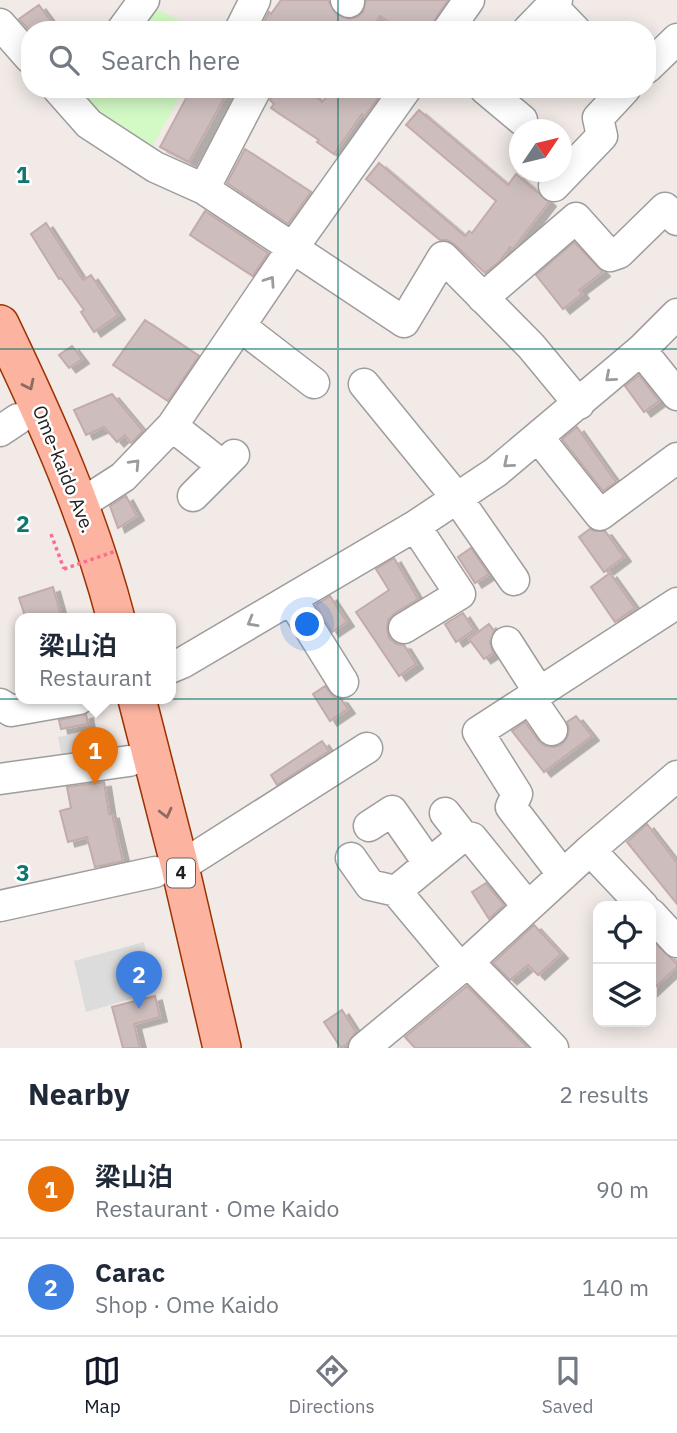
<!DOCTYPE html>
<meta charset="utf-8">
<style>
body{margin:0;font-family:"IBM Plex Sans","Noto Sans JP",sans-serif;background:#f6f6f7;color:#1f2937}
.controls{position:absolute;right:21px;bottom:21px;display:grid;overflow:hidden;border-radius:14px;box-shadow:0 4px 18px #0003}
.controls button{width:63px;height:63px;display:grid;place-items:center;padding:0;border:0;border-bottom:2px solid #e0e1e3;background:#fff;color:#1f2937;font:35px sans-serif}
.compass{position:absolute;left:509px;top:119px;width:63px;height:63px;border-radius:50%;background:#fff;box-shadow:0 4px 18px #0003;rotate:55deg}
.you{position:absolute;left:308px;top:625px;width:24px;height:24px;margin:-18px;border:5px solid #fff;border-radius:50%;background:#1a73e8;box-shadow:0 0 0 10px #1a73e833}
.badge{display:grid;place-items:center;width:46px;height:46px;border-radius:50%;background:#111827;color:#fff;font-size:23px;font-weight:700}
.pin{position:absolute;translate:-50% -58px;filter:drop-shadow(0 2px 4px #0008)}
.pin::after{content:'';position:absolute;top:37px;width:24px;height:21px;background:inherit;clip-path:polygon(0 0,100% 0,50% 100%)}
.popup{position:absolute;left:15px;top:613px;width:161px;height:91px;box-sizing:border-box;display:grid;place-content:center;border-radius:14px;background:#fff;filter:drop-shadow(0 2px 5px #0005);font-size:23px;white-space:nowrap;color:#747a83}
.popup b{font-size:26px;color:#1f2937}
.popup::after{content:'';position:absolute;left:50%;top:100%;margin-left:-14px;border:14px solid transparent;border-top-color:#fff}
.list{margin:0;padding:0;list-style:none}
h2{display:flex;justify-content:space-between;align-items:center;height:91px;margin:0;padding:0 28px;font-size:30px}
h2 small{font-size:23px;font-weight:400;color:#747a83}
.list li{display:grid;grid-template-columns:46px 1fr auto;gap:21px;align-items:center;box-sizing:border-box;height:98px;padding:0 28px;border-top:2px solid #e0e1e3}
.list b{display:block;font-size:26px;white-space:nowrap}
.list p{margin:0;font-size:23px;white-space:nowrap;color:#747a83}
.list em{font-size:23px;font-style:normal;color:#747a83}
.icon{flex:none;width:38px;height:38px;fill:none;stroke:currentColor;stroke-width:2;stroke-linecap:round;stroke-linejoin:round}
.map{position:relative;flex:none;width:677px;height:1048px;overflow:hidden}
.search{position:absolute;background:#fff;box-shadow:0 4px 18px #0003;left:21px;right:21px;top:21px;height:77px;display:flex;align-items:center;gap:18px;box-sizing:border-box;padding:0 24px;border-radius:28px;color:#747a83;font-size:26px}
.sheet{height:287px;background:#fff}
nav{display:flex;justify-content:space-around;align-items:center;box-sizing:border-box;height:98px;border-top:2px solid #e0e1e3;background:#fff;font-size:19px;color:#747a83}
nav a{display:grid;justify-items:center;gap:4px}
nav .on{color:#111827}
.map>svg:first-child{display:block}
.park{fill:#d3fac5}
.parking{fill:#dcdcdc}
.building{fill:#cdbebd;stroke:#c3aba9;stroke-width:2;filter:url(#shadow)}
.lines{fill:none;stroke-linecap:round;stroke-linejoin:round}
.minor-casing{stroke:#9d9d9d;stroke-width:33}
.major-casing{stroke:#9c3200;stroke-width:40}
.path{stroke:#fa6e91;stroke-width:3.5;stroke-dasharray:3.5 3.5;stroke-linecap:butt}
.minor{stroke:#fff;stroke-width:30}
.major{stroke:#fcb4a1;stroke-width:37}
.path-bridge{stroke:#fa6e91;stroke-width:3.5;stroke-dasharray:3.5 3.5;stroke-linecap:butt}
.oneway{stroke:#9b9b9b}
.oneway2{stroke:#8e6a60}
.grid{fill:none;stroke:#0f766e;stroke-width:2;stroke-opacity:0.55}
.labels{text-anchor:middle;stroke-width:5;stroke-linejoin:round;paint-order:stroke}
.shield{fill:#fff;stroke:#636363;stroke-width:2}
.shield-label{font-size:18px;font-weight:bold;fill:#202020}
.street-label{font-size:19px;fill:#202020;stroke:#fff}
.grid-label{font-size:23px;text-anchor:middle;font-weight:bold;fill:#0f766e;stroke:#fff;stroke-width:5;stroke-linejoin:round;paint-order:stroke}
</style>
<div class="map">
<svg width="677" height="1048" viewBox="0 0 677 1048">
<defs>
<filter id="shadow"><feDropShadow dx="7" dy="4.5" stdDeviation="0" flood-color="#0004"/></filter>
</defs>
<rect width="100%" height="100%" fill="#f1eae7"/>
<!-- park -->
<path class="park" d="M 152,7 L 200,30 L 135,30 Z
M 88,89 L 184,89 L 149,152 L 85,106 L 84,95 Z"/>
<!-- parking -->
<path class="parking" d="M 94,730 L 100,757 L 63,762 L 58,737 Z
M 144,942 L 155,992 L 86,1012 L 74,961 Z"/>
<!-- building -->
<path class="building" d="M 281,0 L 328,0 L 336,14 L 349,19 L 357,17 L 363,12 L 366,0 L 448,0 L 428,30 L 400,30 L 380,16 L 374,25 L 381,30 L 260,30 L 269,12 L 271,14 Z
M 39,5 L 50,20 L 57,30 L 30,31 L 19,19 Z
M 191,89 L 229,89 L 189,162 L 160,147 Z
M 277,89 L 307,89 L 322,102 L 334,89 L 373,89 L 381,94 L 365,116 L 362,114 L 334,154 L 317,142 L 319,140 L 271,108 L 274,104 L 270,100 Z
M 419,110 L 508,185 L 516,174 L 549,202 L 513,249 L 510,247 L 500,261 L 485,273 L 455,245 L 447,240 L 440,240 L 366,179 L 379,163 L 465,236 L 469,231 L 472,233 L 496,201 L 406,125 Z
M 245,149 L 311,192 L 288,224 L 227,183 Z
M 205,211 L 268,253 L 253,276 L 190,235 Z
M 46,223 L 83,280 L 91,275 L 118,315 L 94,332 L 81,312 L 84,310 L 61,278 L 59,279 L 31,234 Z
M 574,242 L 603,272 L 579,290 L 582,294 L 563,309 L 536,275 Z
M 145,320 L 199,356 L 168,401 L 113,365 Z
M 72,346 L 82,359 L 69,368 L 59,355 Z
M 639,375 L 659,401 L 644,412 L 625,386 Z
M 112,394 L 143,431 L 131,443 L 125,435 L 117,442 L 104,427 L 86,435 L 74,410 Z
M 577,427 L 616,482 L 603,491 L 562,439 Z
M 126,496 L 137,516 L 118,528 L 110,506 Z
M 590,529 L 594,531 L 605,531 L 624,557 L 604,572 L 579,537 Z
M 471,548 L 489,574 L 475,583 L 458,557 Z
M 394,558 L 418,599 L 395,613 L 388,620 L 387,629 L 389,638 L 396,644 L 404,645 L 416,664 L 399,676 L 356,612 L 389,590 L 376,569 Z
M 610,573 L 635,608 L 615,622 L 591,587 Z
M 53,587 L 62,619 L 26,619 L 19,598 Z
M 330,596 L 347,622 L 332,632 L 316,605 Z
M 463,613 L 474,630 L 456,642 L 445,624 Z
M 489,624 L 494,631 L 490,642 L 493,653 L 484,659 L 469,639 Z
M 325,686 L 334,697 L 341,699 L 348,709 L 330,721 L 313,694 Z
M 86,714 L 88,724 L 61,729 L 59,720 Z
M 576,716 L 592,736 L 544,772 L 512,731 L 525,722 L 538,740 L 545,746 L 554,747 L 561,745 L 567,738 L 569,729 L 567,722 Z
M 322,741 L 329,751 L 277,785 L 271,775 Z
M 104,782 L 109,814 L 112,814 L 123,861 L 95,867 L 87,837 L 68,842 L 60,811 L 71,808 L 67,787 Z
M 647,824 L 677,863 L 677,904 L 627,842 Z
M 486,883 L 504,905 L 489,919 L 472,892 Z
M 534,925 L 561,954 L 538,975 L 528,965 L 510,980 L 493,963 Z
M 651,939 L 677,964 L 677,967 L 651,991 Z
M 467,986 L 528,1048 L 415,1048 L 405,1037 Z
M 155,996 L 160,1017 L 134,1024 L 140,1048 L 123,1048 L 112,1007 Z
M 342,1010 L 356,1032 L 347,1044 L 341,1048 L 324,1022 Z"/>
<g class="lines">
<!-- minor casing -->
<g class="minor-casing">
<path id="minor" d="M 346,0 L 349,2
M 551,5 L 575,30
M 0,24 L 30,58
M 122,30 L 144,0
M 240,30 L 255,0
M 448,30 L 469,0
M 528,30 L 557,0
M 647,68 L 677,39
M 58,89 L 89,124 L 155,167 L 204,189 L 404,322 L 443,257 L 531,346 L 579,404
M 485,89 L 522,120
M 554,186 L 602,136 L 598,118 L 625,89
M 204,189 L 256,89
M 483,298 L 576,218 L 610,256 L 619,253 L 665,208 L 677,220
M 240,326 L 314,383
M 641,350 L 677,395
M 364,384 L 457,498 L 514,580
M 172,426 L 223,466
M 0,431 L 18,419
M 538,437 L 600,515 L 677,458
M 193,496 L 234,455
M 81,504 L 123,477 L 172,426 L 292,249 L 406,89
M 292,600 L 343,682
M 404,628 L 460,594 L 415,526
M 507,642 L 539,692
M 170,668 L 182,663 L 415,526 L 496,472 L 641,350 L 677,314
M 530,698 L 552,730
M 0,704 L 11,711 L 79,699
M 0,779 L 129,761
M 445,813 L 463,836
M 369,826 L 392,811 L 429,864
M 590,850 L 643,906
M 351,858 L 370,885 L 396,891
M 180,867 L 367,748
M 563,875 L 511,807 L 517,794 L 478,732 L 677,603
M 0,906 L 155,872
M 651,914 L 677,942
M 468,962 L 553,1048
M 461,969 L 396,891 L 463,836 L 472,838 L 528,907
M 364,1048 L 468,962 L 590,850 L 677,776"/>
</g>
<!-- major casing -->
<g class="major-casing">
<path id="major" d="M 0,324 C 46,420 89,515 116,619
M 137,699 L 180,867 L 222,1048"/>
</g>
<!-- path -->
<path class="path" d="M 51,534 L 64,569"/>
<!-- minor -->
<use href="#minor" class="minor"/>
<!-- major -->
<use href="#major" class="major"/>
<!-- path-bridge -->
<path class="path-bridge" d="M 64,569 L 116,551"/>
</g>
<!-- one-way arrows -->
<defs><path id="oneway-chevron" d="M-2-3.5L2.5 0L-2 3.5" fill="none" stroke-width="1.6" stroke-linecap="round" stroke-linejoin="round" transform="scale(1.75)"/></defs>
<g class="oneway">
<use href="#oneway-chevron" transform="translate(270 281) rotate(-56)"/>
<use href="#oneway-chevron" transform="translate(610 377) rotate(139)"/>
<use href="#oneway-chevron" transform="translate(508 463) rotate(140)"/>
<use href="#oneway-chevron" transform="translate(135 464) rotate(-47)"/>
<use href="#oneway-chevron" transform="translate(252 622) rotate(150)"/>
</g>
<g class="oneway2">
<use href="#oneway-chevron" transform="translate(29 385) rotate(64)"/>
<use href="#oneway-chevron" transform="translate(166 813) rotate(76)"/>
</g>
<!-- grid -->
<path class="grid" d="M 338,0 L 338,30M 338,89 L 338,1048M 0,349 L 677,349M 0,699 L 677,699"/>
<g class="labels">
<!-- shield labels -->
<rect class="shield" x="167" y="858.5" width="28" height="29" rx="5"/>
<g class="shield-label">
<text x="181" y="879">4</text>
</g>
<!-- street labels -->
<g class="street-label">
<text transform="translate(64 469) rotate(68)" y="7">Ome-kaido Ave.</text>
</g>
</g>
<g class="grid-label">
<text x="23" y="183">1</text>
<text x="23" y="532">2</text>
<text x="23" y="881">3</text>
</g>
</svg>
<div class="controls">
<button><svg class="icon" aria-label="locate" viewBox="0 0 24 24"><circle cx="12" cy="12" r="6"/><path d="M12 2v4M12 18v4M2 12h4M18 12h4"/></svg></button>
<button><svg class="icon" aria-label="layers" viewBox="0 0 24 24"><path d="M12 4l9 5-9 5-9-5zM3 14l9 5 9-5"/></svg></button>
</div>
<svg class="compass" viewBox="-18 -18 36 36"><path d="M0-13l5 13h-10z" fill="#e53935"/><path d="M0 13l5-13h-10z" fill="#747a83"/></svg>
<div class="you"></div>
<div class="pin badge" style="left:95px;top:785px;background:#e8710a">1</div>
<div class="popup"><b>梁山泊</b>Restaurant</div>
<div class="pin badge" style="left:139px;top:1009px;background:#3f7fe0">2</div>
<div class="search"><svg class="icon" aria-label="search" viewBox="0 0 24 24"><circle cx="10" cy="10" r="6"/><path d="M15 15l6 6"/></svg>Search here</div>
</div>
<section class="sheet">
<h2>Nearby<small>2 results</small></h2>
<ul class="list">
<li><span class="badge" style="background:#e8710a">1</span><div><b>梁山泊</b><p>Restaurant · Ome Kaido</p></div><em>90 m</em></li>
<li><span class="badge" style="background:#3f7fe0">2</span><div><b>Carac</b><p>Shop · Ome Kaido</p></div><em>140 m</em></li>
</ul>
</section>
<nav>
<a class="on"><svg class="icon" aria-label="map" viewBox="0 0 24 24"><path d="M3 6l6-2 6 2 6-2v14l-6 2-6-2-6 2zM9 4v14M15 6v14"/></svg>Map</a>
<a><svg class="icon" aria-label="directions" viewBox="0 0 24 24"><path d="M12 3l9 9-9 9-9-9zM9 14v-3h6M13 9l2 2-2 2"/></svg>Directions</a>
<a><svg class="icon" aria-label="saved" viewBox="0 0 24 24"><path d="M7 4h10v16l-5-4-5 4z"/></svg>Saved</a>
</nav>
